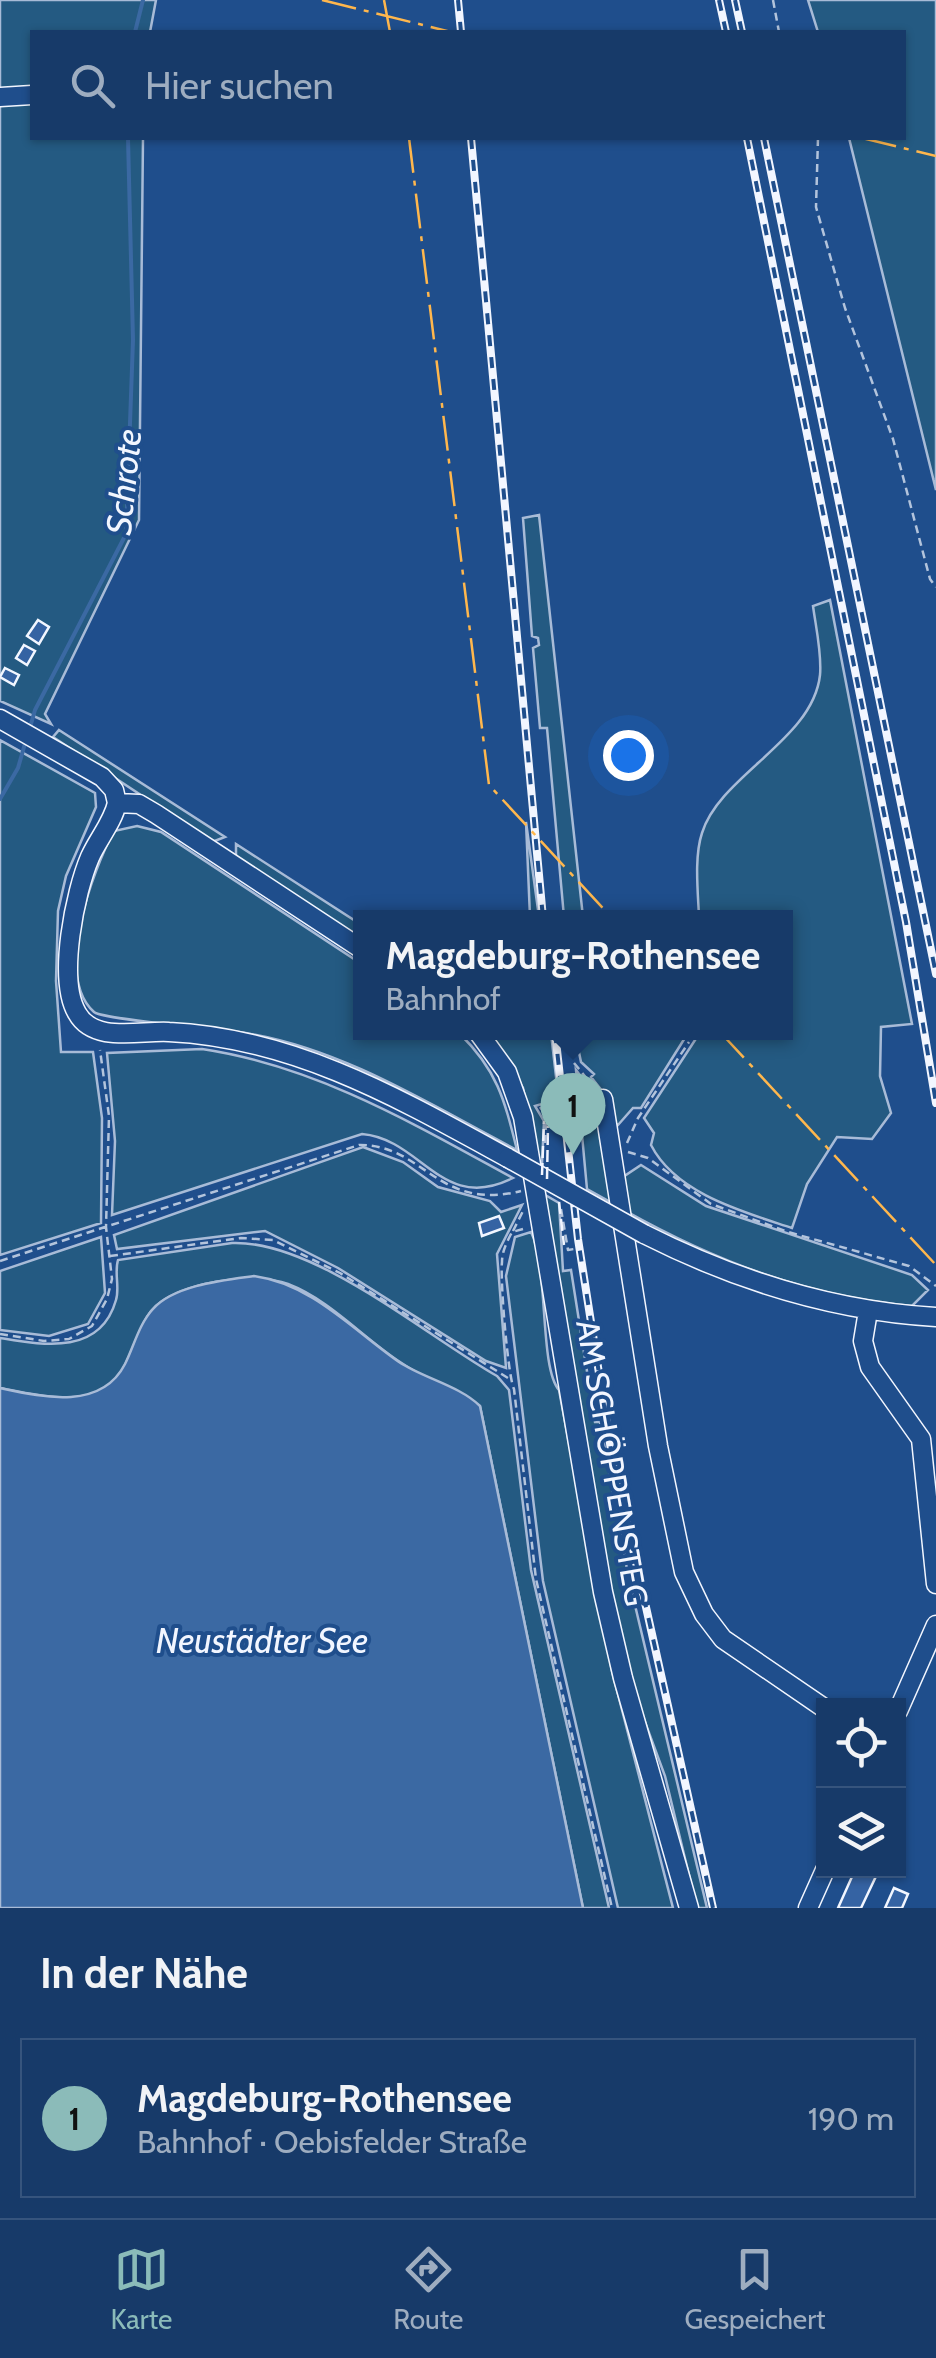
<!DOCTYPE html>
<html lang="de">
<meta charset="utf-8">
<style>
body{margin:0;font-family:Cabin,sans-serif;background:#20416f;color:#f1f3f6}
.controls{position:absolute;right:30px;bottom:30px;display:grid;overflow:hidden;border-radius:0px;box-shadow:0 2px 8px #0004}
.controls button{width:90px;height:90px;display:grid;place-items:center;padding:0;border:0;border-bottom:2px solid #36547d;background:#173a69;color:#f1f3f6;font:50px sans-serif}
.you{position:absolute;left:628px;top:755px;width:35px;height:35px;margin:-25px;border:8px solid #fff;border-radius:50%;background:#1a73e8;box-shadow:0 0 0 15px #1a73e833}
.badge{display:grid;place-items:center;width:65px;height:65px;border-radius:50%;background:#8bbbb9;color:#111;font-size:32px;font-weight:700}
.pin{position:absolute;translate:-50% -82px;filter:drop-shadow(0 2px 5px #0008)}
.pin::after{content:'';position:absolute;top:52px;width:35px;height:30px;background:inherit;clip-path:polygon(0 0,100% 0,50% 100%)}
.popup{position:absolute;left:353px;top:910px;width:440px;height:130px;box-sizing:border-box;display:grid;place-content:center;border-radius:0px;background:#173a69;filter:drop-shadow(0 2px 8px #0005);font-size:32px;white-space:nowrap;color:#9eadc0}
.popup b{font-size:38px;color:#f1f3f6}
.popup::after{content:'';position:absolute;left:50%;top:100%;margin-left:-20px;border:20px solid transparent;border-top-color:#173a69}
.list{margin:0;padding:0;list-style:none}
h2{display:flex;justify-content:space-between;align-items:center;height:130px;margin:0;padding:0 40px;font-size:42px}
h2 small{font-size:32px;font-weight:400;color:#9eadc0}
.list li{display:grid;grid-template-columns:65px 1fr auto;gap:30px;align-items:center;box-sizing:border-box;height:160px;margin:0 20px 20px;padding:0 20px;border:2px solid #36547d;border-radius:0px}
.list b{display:block;font-size:38px;white-space:nowrap}
.list p{margin:0;font-size:32px;white-space:nowrap;color:#9eadc0}
.list em{font-size:32px;font-style:normal;color:#9eadc0}
.icon{flex:none;width:55px;height:55px;fill:none;stroke:currentColor;stroke-width:2;stroke-linecap:round;stroke-linejoin:round}
.map{position:relative;flex:none;width:936px;height:1908px;overflow:hidden}
.search{position:absolute;background:#173a69;box-shadow:0 2px 8px #0004;left:30px;right:30px;top:30px;height:110px;display:flex;align-items:center;gap:25px;box-sizing:border-box;padding:0 35px;border-radius:0px;color:#9eadc0;font-size:38px}
.sheet{height:310px;background:#173a69}
nav{display:flex;justify-content:space-around;align-items:center;box-sizing:border-box;height:140px;border-top:2px solid #36547d;background:#173a69;font-size:28px;color:#9eadc0}
nav a{display:grid;justify-items:center;gap:5px}
nav .on{color:#8bbbb9}
.map>svg:first-child{display:block}
.green{fill:#245a82;stroke:#a8bbd7;stroke-width:2.5}
.water{fill:#3b69a3;stroke:#a8bbd7;stroke-width:2.5}
.lines{fill:none;stroke-linecap:round;stroke-linejoin:round}
.stream{stroke:#3b69a3;stroke-width:4}
.building{fill:#3563a3;stroke:#f2f6ff;stroke-width:2.5}
.minor-casing{stroke:#f2f6ff;stroke-width:21}
.path{stroke:#b3c4dc;stroke-width:2.5;stroke-dasharray:8 5;stroke-linecap:butt}
.minor{stroke:#1f4e8c;stroke-width:18}
.rail-casing{stroke:#f2f6ff;stroke-width:8}
.rail{stroke:#1f4e8c;stroke-width:4;stroke-dasharray:11;stroke-linecap:butt}
.minor-bridge-casing{stroke:#f2f6ff;stroke-width:21;stroke-linecap:butt}
.minor-bridge{stroke:#1f4e8c;stroke-width:18}
.fence{stroke:#f2f6ff;stroke-width:2.5;stroke-dasharray:12 5;stroke-linecap:butt}
.power{stroke:#ffb74d;stroke-width:2.5;stroke-dasharray:35 8 5 8;stroke-linecap:butt}
.labels{text-anchor:middle;stroke-width:8;stroke-linejoin:round;paint-order:stroke}
.street-label{font-size:32px;fill:#f2f6ff;stroke:#1f4e8c}
.water-label{font-size:35px;font-style:italic;fill:#f2f6ff;stroke:#1f4e8c}
</style>
<div class="map">
<svg width="936" height="1908" viewBox="0 0 936 1908">
<rect width="100%" height="100%" fill="#1f4e8c"/>
<!-- green -->
<path class="green" d="M 0,0 L 156,0 L 150,32 L 32,32 L 32,138 L 143,138 L 139,520 L 45,714 L 51,724 L 0,701 Z
M 808,0 L 936,0 L 936,490 L 849,138 L 904,138 L 904,32 L 818,32 Z
M 539,515 L 583,917 L 564,917 L 547,728 L 540,728 L 533,648 L 539,645 L 538,638 L 532,636 L 523,518 Z
M 830,600 L 912,1024 L 881,1027 L 880,1076 L 891,1113 L 872,1139 L 837,1137 L 807,1184 L 792,1228 C 744,1212 676,1194 651,1145 L 654,1133 L 644,1118 L 699,1034 L 786,1032 L 786,918 L 699,917 C 698,892 694,857 702,833 C 720,775 813,740 820,675 C 822,654 816,628 813,606 Z
M 59,730 L 225,837 L 212,842 L 53,737 Z
M 0,740 L 95,793 L 96,807 L 66,876 L 58,911 L 56,981 L 61,1052 L 93,1052 L 102,1118 L 101,1223 L 0,1255 Z
M 526,822 L 539,917 L 530,917 Z
M 137,826 L 161,832 L 360,963 L 360,1032 L 459,1033 C 497,1070 504,1098 517,1150 C 432,1106 347,1051 251,1034 C 227,1029 103,1020 94,1012 C 53,975 93,870 114,831 Z
M 236,844 L 360,924 L 360,940 L 236,858 Z
M 491,1033 L 551,1033 L 561,1120 L 542,1104 L 535,1106 L 544,1121 L 542,1164 L 537,1160 L 523,1088 Z
M 575,1033 L 683,1032 L 688,1033 L 641,1108 L 633,1108 L 618,1125 L 611,1121 L 607,1097 L 591,1077 L 594,1074 L 581,1062 Z
M 202,1049 C 316,1066 414,1124 513,1178 C 442,1214 422,1139 362,1134 L 112,1215 L 115,1141 L 107,1053 Z
M 576,1070 L 599,1100 L 614,1204 L 587,1189 Z
M 363,1147 L 403,1162 L 438,1187 L 490,1201 L 501,1212 L 522,1205 L 497,1254 L 506,1368 L 486,1361 L 338,1268 L 265,1231 L 117,1249 L 114,1235 Z
M 641,1165 L 706,1206 L 912,1275 L 928,1290 L 912,1306 C 808,1297 715,1261 624,1210 L 623,1177 Z
M 540,1192 L 559,1203 L 563,1271 L 571,1270 L 595,1422 L 600,1422 L 629,1580 L 707,1908 L 697,1908 L 665,1776 L 635,1695 L 609,1583 Z
M 531,1232 C 549,1268 539,1367 559,1390 L 612,1671 L 673,1908 L 618,1908 L 543,1581 L 506,1276 L 515,1237 Z
M 101,1237 L 105,1293 L 88,1324 L 49,1336 L 0,1330 L 0,1271 Z
M 232,1243 C 314,1240 425,1335 497,1376 L 509,1390 L 531,1570 L 609,1908 L 583,1908 L 480,1406 C 454,1392 425,1379 400,1362 C 363,1338 330,1300 288,1284 C 255,1271 175,1282 151,1311 C 133,1334 131,1372 105,1388 C 76,1406 31,1394 0,1388 L 0,1338 C 43,1345 100,1356 116,1300 C 120,1287 114,1273 118,1260 Z"/>
<!-- water -->
<path class="water" d="M 254,1276 C 312,1284 353,1330 399,1362 C 423,1378 460,1386 480,1406 L 583,1908 L 0,1908 L 0,1388 C 42,1397 101,1411 125,1364 C 134,1346 139,1324 153,1309 C 174,1285 225,1280 254,1276 Z"/>
<g class="lines">
<!-- stream -->
<path class="stream" d="M 135,32 L 143,0
M 29,731 L 35,710 L 126,534 L 133,340 L 128,138
M 0,799 L 18,768 L 26,740"/>
</g>
<!-- building -->
<path class="building" d="M 38,620 L 49,627 L 39,644 L 27,636 Z
M 24,645 L 35,651 L 27,665 L 16,658 Z
M 5,668 L 19,675 L 14,685 L 0,677 Z
M 499,1216 L 504,1228 L 482,1236 L 479,1223 Z
M 855,1870 L 879,1870 L 861,1908 L 838,1908 Z
M 894,1888 L 908,1894 L 902,1908 L 885,1908 Z"/>
<g class="lines">
<!-- minor casing -->
<g class="minor-casing">
<path id="minor" d="M 0,97 L 32,95
M 0,719 L 102,777 L 114,790 L 117,803
M 117,803 C 113,822 98,839 90,857 C 75,892 57,979 77,1013 C 94,1044 141,1030 169,1032 C 295,1038 400,1099 508,1158
M 117,803 L 139,804 L 156,814 L 360,948
M 478,1032 L 507,1072 L 523,1117 L 603,1592 L 623,1678 L 689,1908
M 603,1099 L 658,1446 L 684,1572 L 704,1614 L 723,1639 L 824,1708
M 644,1234 C 737,1281 832,1311 936,1317
M 868,1311 L 863,1341 L 870,1367 L 921,1439 L 936,1584
M 898,1711 L 936,1625
M 808,1908 L 825,1870"/>
</g>
<!-- path -->
<path class="path" d="M 773,0 L 779,32
M 818,138 L 816,207 L 845,308 L 893,439 L 930,579 L 936,587
M 574,1063 L 593,1086
M 540,1107 L 550,1121
M 545,1143 L 546,1124 L 559,1125
M 627,1143 L 638,1118 L 689,1042
M 628,1152 L 648,1158 L 711,1204 L 788,1232 L 909,1266 L 936,1286
M 561,1209 L 568,1250 L 574,1249
M 523,1229 L 512,1232 C 507,1242 502,1251 502,1262 C 500,1281 508,1377 514,1389 L 536,1579 L 612,1908
M 513,1231 L 523,1211
M 110,1256 L 241,1238 L 273,1240 L 340,1273 L 508,1378
M 0,1261 L 359,1145 C 424,1144 437,1212 521,1191
M 0,1334 L 44,1341 L 69,1339 L 92,1326 L 107,1299 L 112,1279 L 106,1227 L 109,1116 L 100,1050"/>
<!-- minor -->
<use href="#minor" class="minor"/>
<!-- rail casing -->
<g class="rail-casing">
<path id="rail" d="M 458,0 L 461,32
M 719,0 L 726,32
M 735,0 L 742,32
M 471,138 L 543,918
M 747,138 L 906,922 L 936,1103
M 764,138 L 936,974
M 555,1032 L 578,1239 L 611,1450 L 713,1908"/>
</g>
<!-- rail -->
<use href="#rail" class="rail"/>
<!-- minor-bridge casing -->
<g class="minor-bridge-casing">
<path id="minor-bridge" d="M 508,1158 L 644,1234"/>
</g>
<!-- minor-bridge -->
<use href="#minor-bridge" class="minor-bridge"/>
<!-- fence -->
<path class="fence" d="M 541,1104 L 560,1120
M 542,1175 L 544,1121
M 547,1179 L 548,1126
M 559,1202 L 564,1245"/>
<!-- power -->
<path class="power" d="M 322,0 L 451,32
M 384,0 L 390,32
M 409,138 L 489,785 L 612,918
M 862,138 L 936,156
M 720,1032 L 936,1265"/>
</g>
<g class="labels">
<!-- street labels -->
<g class="street-label">
<text transform="translate(612 1463) rotate(80)" y="11">AM SCHÖPPENSTEG</text>
</g>
<!-- water labels -->
<g class="water-label">
<text transform="translate(124 482) rotate(-84)" y="12">Schrote</text>
<text x="262" y="1653">Neustädter See</text>
</g>
</g>
</svg>
<div class="controls">
<button><svg class="icon" aria-label="locate" viewBox="0 0 24 24"><circle cx="12" cy="12" r="6"/><path d="M12 2v4M12 18v4M2 12h4M18 12h4"/></svg></button>
<button><svg class="icon" aria-label="layers" viewBox="0 0 24 24"><path d="M12 4l9 5-9 5-9-5zM3 14l9 5 9-5"/></svg></button>
</div>
<div class="you"></div>
<div class="pin badge" style="left:573px;top:1155px">1</div>
<div class="popup"><b>Magdeburg-Rothensee</b>Bahnhof</div>
<div class="search"><svg class="icon" aria-label="search" viewBox="0 0 24 24"><circle cx="10" cy="10" r="6"/><path d="M15 15l6 6"/></svg>Hier suchen</div>
</div>
<section class="sheet">
<h2>In der Nähe<small></small></h2>
<ul class="list">
<li><span class="badge">1</span><div><b>Magdeburg-Rothensee</b><p>Bahnhof · Oebisfelder Straße</p></div><em>190 m</em></li>
</ul>
</section>
<nav>
<a class="on"><svg class="icon" aria-label="map" viewBox="0 0 24 24"><path d="M3 6l6-2 6 2 6-2v14l-6 2-6-2-6 2zM9 4v14M15 6v14"/></svg>Karte</a>
<a><svg class="icon" aria-label="directions" viewBox="0 0 24 24"><path d="M12 3l9 9-9 9-9-9zM9 14v-3h6M13 9l2 2-2 2"/></svg>Route</a>
<a><svg class="icon" aria-label="saved" viewBox="0 0 24 24"><path d="M7 4h10v16l-5-4-5 4z"/></svg>Gespeichert</a>
</nav>
